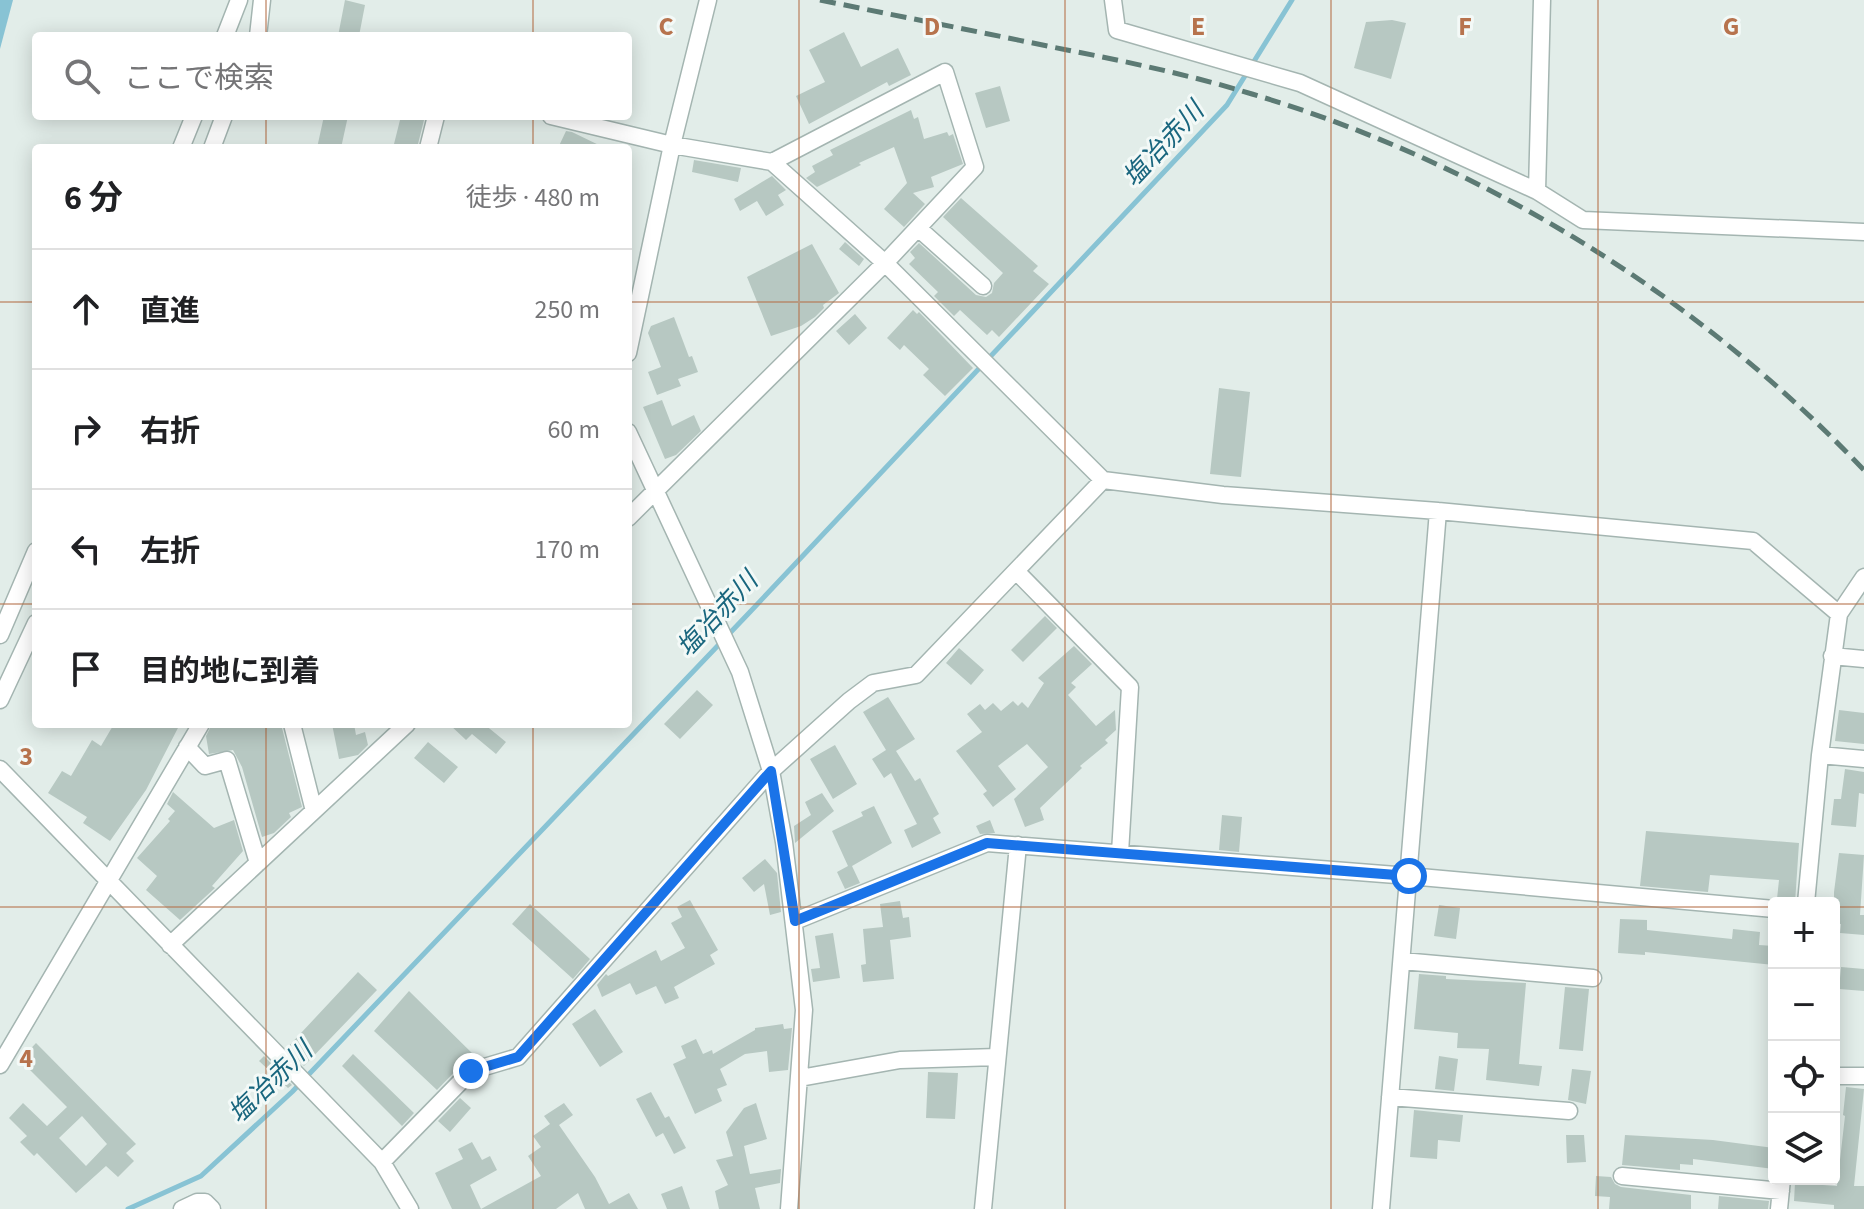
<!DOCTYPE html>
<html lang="ja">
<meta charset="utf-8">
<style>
body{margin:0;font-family:"Source Sans 3","Noto Sans JP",sans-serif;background:#f6f6f6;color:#202124}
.controls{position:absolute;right:24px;bottom:24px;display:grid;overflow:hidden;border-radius:8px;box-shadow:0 4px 20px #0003}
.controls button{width:72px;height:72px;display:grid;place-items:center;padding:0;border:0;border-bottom:2px solid #e0e0e0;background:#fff;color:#202124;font:40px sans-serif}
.stop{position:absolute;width:24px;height:24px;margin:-18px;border:6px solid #1a73e8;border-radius:50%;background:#fff}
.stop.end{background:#1a73e8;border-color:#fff;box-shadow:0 2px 8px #0008}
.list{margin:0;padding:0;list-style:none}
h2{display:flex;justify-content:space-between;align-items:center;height:104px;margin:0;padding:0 32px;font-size:34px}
h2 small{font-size:26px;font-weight:400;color:#757577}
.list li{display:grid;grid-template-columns:52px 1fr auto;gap:24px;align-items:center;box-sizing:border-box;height:120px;padding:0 32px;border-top:2px solid #e0e0e0}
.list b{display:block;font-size:30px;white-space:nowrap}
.list em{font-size:26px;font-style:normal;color:#757577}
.icon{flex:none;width:44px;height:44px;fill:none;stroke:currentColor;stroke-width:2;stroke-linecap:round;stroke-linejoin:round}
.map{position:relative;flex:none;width:1864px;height:1209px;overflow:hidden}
.search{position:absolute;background:#fff;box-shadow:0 4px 20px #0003;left:32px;top:32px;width:600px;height:88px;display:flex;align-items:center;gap:20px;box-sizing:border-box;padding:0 28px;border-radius:8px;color:#757577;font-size:30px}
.panel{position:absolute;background:#fff;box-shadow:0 4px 20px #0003;left:32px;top:144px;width:600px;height:584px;border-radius:8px}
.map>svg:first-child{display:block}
.water{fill:#88c3d4}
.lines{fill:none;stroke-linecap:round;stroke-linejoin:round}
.stream{stroke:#88c3d4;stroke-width:5}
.building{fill:#b7c8c2;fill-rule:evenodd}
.minor-casing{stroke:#a4b5b1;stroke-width:19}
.minor{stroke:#fff;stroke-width:16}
.rail{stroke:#5c7a74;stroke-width:5;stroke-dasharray:16 8;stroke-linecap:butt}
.route{stroke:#1a73e8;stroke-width:10}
.grid{fill:none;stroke:#b7734d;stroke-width:2;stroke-opacity:0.55}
.labels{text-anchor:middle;stroke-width:6;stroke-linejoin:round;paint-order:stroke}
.water-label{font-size:26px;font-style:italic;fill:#19667e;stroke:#f3f9f7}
.grid-label{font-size:26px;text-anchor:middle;font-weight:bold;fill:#b7734d;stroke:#f3f9f7;stroke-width:6;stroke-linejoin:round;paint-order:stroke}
</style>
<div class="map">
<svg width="1864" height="1209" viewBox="0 0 1864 1209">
<rect width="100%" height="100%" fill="#e2ede9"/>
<!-- water -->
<path class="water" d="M 0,0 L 13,0 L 0,49 Z"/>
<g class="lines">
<!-- stream -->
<path class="stream" d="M 128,1209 L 201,1176 L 292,1092 L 749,613 L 1227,105 L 1292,0"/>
</g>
<!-- building -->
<path class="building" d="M 345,0 L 365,5 L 359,36 L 338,36 Z
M 1392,20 L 1406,23 L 1391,79 L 1354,68 L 1366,22 Z
M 844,32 L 861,67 L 898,48 L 911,75 L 889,86 L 887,82 L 809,124 L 796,96 L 825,82 L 809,50 Z
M 1000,86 L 1010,121 L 986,128 L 975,93 Z
M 911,110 L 914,119 L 918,117 L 924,139 L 947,132 L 949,136 L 953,134 L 963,164 L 931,177 L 934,187 L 913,193 L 925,204 L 904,227 L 884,209 L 907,183 L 894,147 L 859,163 L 861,165 L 817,187 L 806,178 L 815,172 L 812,166 L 833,155 L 830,150 Z
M 324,116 L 348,116 L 341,148 L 317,148 Z
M 401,116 L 425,116 L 417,148 L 393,148 Z
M 566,131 L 572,132 L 605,148 L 558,148 Z
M 694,160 L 741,168 L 738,182 L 692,172 Z
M 772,176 L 786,190 L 778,195 L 784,205 L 766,216 L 757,201 L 740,211 L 734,199 Z
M 961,198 L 1038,266 L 1033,271 L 1049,284 L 999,337 L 992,330 L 987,335 L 960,310 L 954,316 L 934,296 L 938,292 L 909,264 L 915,258 L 910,252 L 919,243 L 976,295 L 986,297 L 992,293 L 994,283 L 1003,273 L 943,217 Z
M 845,242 L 864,259 L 859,266 L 839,249 Z
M 812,244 L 839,293 L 823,305 L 824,308 L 815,317 L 801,326 L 771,336 L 747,277 Z
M 913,310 L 917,314 L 919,312 L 973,368 L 945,396 L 923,375 L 929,369 L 904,345 L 900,350 L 887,338 Z
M 855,314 L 867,328 L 849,345 L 836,331 Z
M 674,317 L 689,357 L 692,356 L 698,372 L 678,379 L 681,386 L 657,395 L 648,372 L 661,367 L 648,333 L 651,326 Z
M 1219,388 L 1250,392 L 1241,477 L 1210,474 Z
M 662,400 L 672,426 L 694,415 L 701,431 L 676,455 L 665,459 L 643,407 Z
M 1045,616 L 1057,628 L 1023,662 L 1011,650 Z
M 1074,646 L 1092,664 L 1071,683 L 1076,687 L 1068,695 L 1096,726 L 1115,710 L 1116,730 L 1105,740 L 1108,743 L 1080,766 L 1082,768 L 1040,808 L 1044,820 L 1025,827 L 1014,799 L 1048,767 L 1027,744 L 998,766 L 1016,789 L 993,807 L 983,794 L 987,791 L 956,751 L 982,732 L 967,714 L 980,704 L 985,710 L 993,703 L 1001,711 L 1013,701 L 1018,706 L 1022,702 L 1028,708 L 1044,683 L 1038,678 Z
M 959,648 L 984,670 L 971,685 L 946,663 Z
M 697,690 L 713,705 L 680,739 L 664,724 Z
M 888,697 L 915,739 L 896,751 L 915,781 L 920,778 L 939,814 L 933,818 L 941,833 L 912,848 L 904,830 L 917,824 L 891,773 L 884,778 L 872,759 L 886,750 L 863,712 Z
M 1839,710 L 1864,713 L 1864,744 L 1835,741 Z
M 114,724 L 180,724 L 146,790 L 110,841 L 83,823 L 87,817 L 48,793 L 62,771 L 71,776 L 92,740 L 101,746 Z
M 212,724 L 228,724 L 229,727 L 241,724 L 281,724 L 302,807 L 289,813 L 291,817 L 274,833 L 262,837 L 242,767 L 233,750 L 209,754 L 206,736 Z
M 332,724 L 354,724 L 356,735 L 365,732 L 368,745 L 358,755 L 339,759 Z
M 449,724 L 484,724 L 506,742 L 496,754 L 472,734 L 466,740 Z
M 428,742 L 458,767 L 444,783 L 414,758 Z
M 835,745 L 857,784 L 833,799 L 810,759 Z
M 1845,769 L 1864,772 L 1864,794 L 1859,793 L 1856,827 L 1831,825 L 1834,799 L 1841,799 Z
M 173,792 L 214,828 L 234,820 L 243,851 L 212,886 L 215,888 L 180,920 L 146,890 L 157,876 L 137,858 L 170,821 L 168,819 L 175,811 L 167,804 Z
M 822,793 L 834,811 L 795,843 L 794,826 L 811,815 L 805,802 Z
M 874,806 L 892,843 L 852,866 L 860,883 L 845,889 L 837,872 L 848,866 L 832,831 L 863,816 L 861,812 Z
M 1222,815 L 1242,817 L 1239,852 L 1219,850 Z
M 990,820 L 995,833 L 980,834 L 976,826 Z
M 1646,831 L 1799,843 L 1795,903 L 1783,903 L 1777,899 L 1779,880 L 1710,875 L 1708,892 L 1640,886 Z
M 1839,853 L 1864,855 L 1860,915 L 1864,915 L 1864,935 L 1840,933 L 1841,924 L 1834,924 L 1834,892 Z
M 765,859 L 777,873 L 781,912 L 770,915 L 764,884 L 754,892 L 742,878 Z
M 690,900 L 718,950 L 710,955 L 715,964 L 674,987 L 679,998 L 665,1004 L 656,986 L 636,995 L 630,983 L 602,997 L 597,985 L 606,974 L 608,976 L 656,950 L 661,961 L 685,948 L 671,923 L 682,917 L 677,907 Z
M 900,901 L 903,918 L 909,917 L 911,937 L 890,940 L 894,979 L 863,982 L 861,965 L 866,964 L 863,929 L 883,927 L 880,904 Z
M 530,904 L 590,959 L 573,979 L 512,924 Z
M 1439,905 L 1460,908 L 1456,939 L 1434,936 Z
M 1620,919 L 1647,920 L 1647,930 L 1732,939 L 1733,929 L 1760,932 L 1759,945 L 1774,946 L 1774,965 L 1645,952 L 1645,955 L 1618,953 Z
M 833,933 L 840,978 L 813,982 L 811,969 L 820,968 L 815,936 Z
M 1841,967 L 1864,969 L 1864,991 L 1839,989 Z
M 358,972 L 377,990 L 304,1066 L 287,1048 Z
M 1419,974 L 1446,976 L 1446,979 L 1526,983 L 1519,1064 L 1542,1066 L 1539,1086 L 1486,1080 L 1489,1049 L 1457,1048 L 1458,1033 L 1414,1029 Z
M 1565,987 L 1589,989 L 1583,1051 L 1559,1049 Z
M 409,991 L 477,1058 L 463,1063 L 437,1090 L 374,1031 Z
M 595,1009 L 623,1052 L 600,1067 L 572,1024 Z
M 783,1024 L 784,1029 L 792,1028 L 788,1070 L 769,1072 L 767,1051 L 745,1054 L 720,1069 L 727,1085 L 717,1089 L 722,1101 L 695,1114 L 673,1064 L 686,1058 L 681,1046 L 696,1039 L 703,1054 L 712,1050 L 713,1054 L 755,1030 L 755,1028 Z
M 36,1043 L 136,1144 L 126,1153 L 134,1161 L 118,1177 L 106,1166 L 76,1193 L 37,1153 L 34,1156 L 20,1142 L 27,1136 L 9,1118 L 23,1103 L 47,1126 L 67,1107 L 20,1060 ZM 82,1116 L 107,1144 L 86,1166 L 59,1138 Z
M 353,1054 L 414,1113 L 402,1126 L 342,1066 Z
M 264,1056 L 292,1085 L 288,1088 L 259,1061 Z
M 1439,1056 L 1458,1059 L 1454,1091 L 1435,1089 Z
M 1572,1069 L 1591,1071 L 1586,1104 L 1568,1100 Z
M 928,1072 L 958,1073 L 955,1119 L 926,1118 Z
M 1846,1087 L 1864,1089 L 1854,1186 L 1864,1186 L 1864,1209 L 1834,1209 L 1834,1205 L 1794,1201 L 1795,1183 L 1837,1186 L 1845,1116 L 1843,1115 Z
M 651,1092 L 665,1118 L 669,1116 L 686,1148 L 674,1154 L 663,1133 L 656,1137 L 636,1099 Z
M 460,1098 L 471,1108 L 450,1132 L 438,1121 Z
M 564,1103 L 573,1115 L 559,1125 L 595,1177 L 609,1204 L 629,1193 L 638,1209 L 585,1209 L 578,1193 L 556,1209 L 452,1209 L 435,1173 L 463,1159 L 458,1149 L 472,1142 L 482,1160 L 490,1156 L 497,1170 L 470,1185 L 481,1209 L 541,1176 L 528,1156 L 541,1147 L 533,1136 L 550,1124 L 544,1116 Z
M 756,1103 L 767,1139 L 744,1146 L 750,1174 L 781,1169 L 780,1183 L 755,1188 L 760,1209 L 719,1209 L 715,1191 L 728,1185 L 716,1160 L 733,1156 L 726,1132 L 744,1108 Z
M 1414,1110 L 1463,1115 L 1460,1142 L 1438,1140 L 1437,1159 L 1410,1157 Z
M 1566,1135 L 1584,1135 L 1586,1162 L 1567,1163 Z
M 1625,1135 L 1713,1140 L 1774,1148 L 1774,1169 L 1693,1159 L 1693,1165 L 1680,1164 L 1680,1170 L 1622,1165 Z
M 1596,1176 L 1611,1177 L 1615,1184 L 1621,1187 L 1691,1195 L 1691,1209 L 1609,1209 L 1610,1197 L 1595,1196 Z
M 682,1186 L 690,1209 L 667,1209 L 661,1194 Z
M 1719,1196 L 1769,1201 L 1768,1209 L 1718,1209 Z"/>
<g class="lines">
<!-- minor casing -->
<g class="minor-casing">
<path id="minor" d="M 1113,0 L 1117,30 L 1300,83 L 1537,191 L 1583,220 L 1864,232
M 225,36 L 239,0
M 258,36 L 262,0
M 551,116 L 672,145 L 772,162 L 885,263 L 1103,480 L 1223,495 L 1438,511 L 1753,541 L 1839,614
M 181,148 L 194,116
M 212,148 L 224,116
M 428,148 L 436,116
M 1537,191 L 1542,0
M 918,228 L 983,286
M 628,353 L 672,145 L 708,0
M 628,432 L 740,672 L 771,771 L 784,842 L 804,1010 L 789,1209
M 628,518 L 885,263 L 975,167 L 945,72 L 772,162
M 1016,571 L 1130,687 L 1120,853
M 0,635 L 36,551
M 1832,656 L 1864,659
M 0,700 L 36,623
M 292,724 L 314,811
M 187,747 L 205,766 L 227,760 L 258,863
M 1820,755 L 1864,759
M 0,769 L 382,1162 L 410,1209
M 1806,903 L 1820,755 L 1839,614 L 1864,577
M 795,921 L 987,843 L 1409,876 L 1774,909
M 170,945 L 407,724
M 1402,961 L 1593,978
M 0,1065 L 201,724
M 1834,1076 L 1864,1076
M 800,1078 L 900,1060 L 997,1057
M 1390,1097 L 1569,1111
M 382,1162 L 471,1071 L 518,1057 L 771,771 L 849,701 L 873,683 L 916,675 L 1103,480
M 1622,1176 L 1781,1191
M 182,1209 L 197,1202 L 205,1202 L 212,1209
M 983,1209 L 1018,845
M 1381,1209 L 1438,511
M 1779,1209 L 1782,1179"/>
</g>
<!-- minor -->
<use href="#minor" class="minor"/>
<!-- rail -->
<path class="rail" d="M 820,0 C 898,16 975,31 1052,47 C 1119,60 1187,74 1252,94 C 1483,163 1698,296 1864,470"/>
</g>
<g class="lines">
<!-- route -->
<path class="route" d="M 471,1071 L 518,1057 L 771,771 L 795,921 L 987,843 L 1409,876"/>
</g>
<!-- grid -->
<path class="grid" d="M 266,0 L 266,36M 533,0 L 533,36M 799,0 L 799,1209M 1065,0 L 1065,1209M 1331,0 L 1331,1209M 1598,0 L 1598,1209M 266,116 L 266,148M 533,116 L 533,148M 0,302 L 36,302M 628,302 L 1864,302M 0,604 L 36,604M 628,604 L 1864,604M 266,724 L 266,1209M 533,724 L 533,1209M 0,907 L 1774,907M 1834,907 L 1864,907"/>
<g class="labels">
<!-- water labels -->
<g class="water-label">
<text transform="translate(1163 144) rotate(-47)" y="9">塩冶赤川</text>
<text transform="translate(717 614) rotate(-47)" y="9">塩冶赤川</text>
<text transform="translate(270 1082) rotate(-44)" y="9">塩冶赤川</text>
</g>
</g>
<g class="grid-label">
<text x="666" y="35">C</text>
<text x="932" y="35">D</text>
<text x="1198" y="35">E</text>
<text x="1465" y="35">F</text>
<text x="1731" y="35">G</text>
<text x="26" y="765">3</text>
<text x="26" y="1067">4</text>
</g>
</svg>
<div class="controls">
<button>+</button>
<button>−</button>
<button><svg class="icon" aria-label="locate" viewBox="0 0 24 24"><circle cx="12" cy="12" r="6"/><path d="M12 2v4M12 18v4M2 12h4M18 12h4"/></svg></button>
<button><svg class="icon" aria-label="layers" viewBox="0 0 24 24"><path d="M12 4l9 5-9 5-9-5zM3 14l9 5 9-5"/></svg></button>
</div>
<div class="stop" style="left:1409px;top:876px"></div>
<div class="stop end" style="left:471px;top:1071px"></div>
<div class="search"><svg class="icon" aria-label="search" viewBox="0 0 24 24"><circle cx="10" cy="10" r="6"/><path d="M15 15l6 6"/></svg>ここで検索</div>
<section class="panel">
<h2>6 分<small>徒歩 · 480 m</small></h2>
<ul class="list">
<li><svg class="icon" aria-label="ahead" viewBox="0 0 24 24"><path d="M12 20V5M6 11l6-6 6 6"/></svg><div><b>直進</b></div><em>250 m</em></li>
<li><svg class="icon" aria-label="right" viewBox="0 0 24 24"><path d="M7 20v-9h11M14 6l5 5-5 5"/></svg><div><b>右折</b></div><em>60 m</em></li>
<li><svg class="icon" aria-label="left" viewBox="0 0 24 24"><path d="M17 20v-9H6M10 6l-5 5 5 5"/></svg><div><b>左折</b></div><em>170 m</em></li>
<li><svg class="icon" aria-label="arrive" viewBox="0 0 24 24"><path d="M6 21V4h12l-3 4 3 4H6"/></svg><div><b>目的地に到着</b></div></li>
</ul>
</section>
</div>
